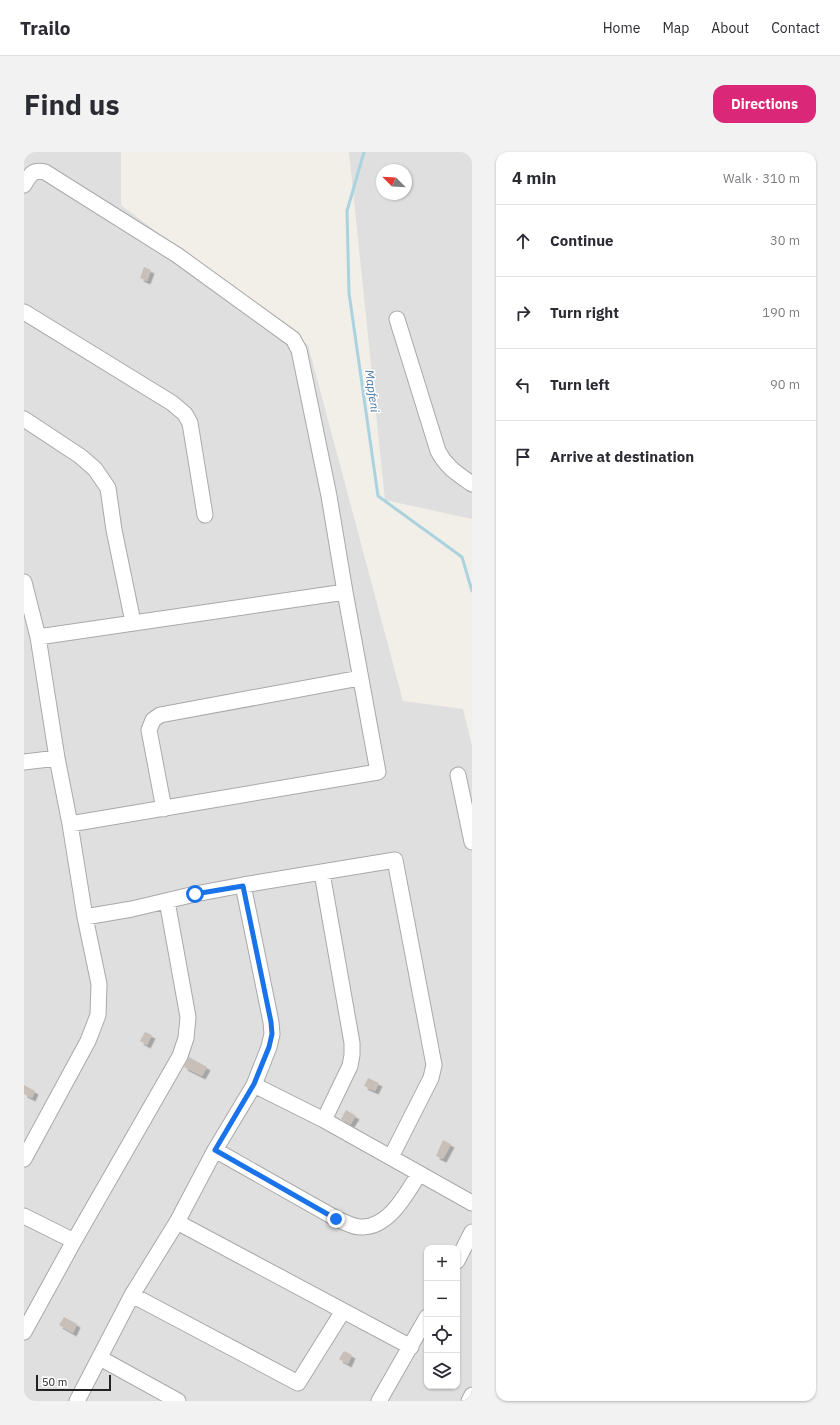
<!DOCTYPE html>
<meta charset="utf-8">
<style>
body{margin:0;font-family:"IBM Plex Sans",sans-serif;background:#f2f2f3;color:#2b2b33}
.controls{position:absolute;right:12px;bottom:12px;display:grid;overflow:hidden;border-radius:8px;box-shadow:0 1px 3px #0004}
.controls button{width:36px;height:36px;display:grid;place-items:center;padding:0;border:0;border-bottom:1px solid #e1e1e2;background:#fff;color:#2b2b33;font:20px sans-serif}
.compass{position:absolute;left:352px;top:12px;width:36px;height:36px;border-radius:50%;background:#fff;box-shadow:0 1px 3px #0004;rotate:294deg}
.scale{position:absolute;left:12px;bottom:10px;width:75px;box-sizing:border-box;padding-left:4px;border:2px solid #222;border-top:0;font-size:11px;line-height:14px;white-space:nowrap;color:#222;-webkit-text-stroke:3px #fff;paint-order:stroke}
.stop{position:absolute;width:12px;height:12px;margin:-9px;border:3px solid #1a73e8;border-radius:50%;background:#fff}
.stop.end{background:#1a73e8;border-color:#fff;box-shadow:0 1px 4px #0008}
.list{margin:0;padding:0;list-style:none}
h2{display:flex;justify-content:space-between;align-items:center;height:52px;margin:0;padding:0 16px;font-size:17px}
h2 small{font-size:13px;font-weight:400;color:#7c7c81}
.list li{display:grid;grid-template-columns:26px 1fr auto;gap:12px;align-items:center;box-sizing:border-box;height:72px;padding:0 16px;border-top:1px solid #e1e1e2}
.list b{display:block;font-size:15px;white-space:nowrap}
.list em{font-size:13px;font-style:normal;color:#7c7c81}
.icon{flex:none;width:22px;height:22px;fill:none;stroke:currentColor;stroke-width:2;stroke-linecap:round;stroke-linejoin:round}
.map{position:relative;flex:none;width:448px;height:1249px;overflow:hidden;border-radius:12px}
header{display:flex;align-items:center;gap:24px;box-sizing:border-box;height:56px;padding:0 20px;background:#fff;border-bottom:1px solid #e1e1e2}
header strong{font-size:19px}
nav{display:flex;gap:22px;margin-inline-start:auto;font-size:14px}
.intro{display:flex;align-items:center;justify-content:space-between;box-sizing:border-box;height:96px;padding:0 24px}
h1{margin:0;font-size:28px}
.button{padding:10px 18px;border-radius:12px;background:#db2777;color:#fff;font-size:14px;font-weight:700}
main{display:flex;gap:24px;padding:0 24px}
aside{flex:1;background:#fff;border-radius:12px;box-shadow:0 1px 3px #0004}
.map>svg:first-child{display:block}
.residential{fill:#e0dfdf;fill-rule:evenodd}
.lines{fill:none;stroke-linecap:round;stroke-linejoin:round}
.stream{stroke:#aad3df;stroke-width:3}
.building{fill:#c7bfb8;filter:url(#shadow)}
.minor-casing{stroke:#a9a9a9;stroke-width:17}
.minor{stroke:#fff;stroke-width:15}
.route{stroke:#1a73e8;stroke-width:5}
.labels{text-anchor:middle;stroke-width:3;stroke-linejoin:round;paint-order:stroke}
.water-label{font-size:12px;font-style:italic;fill:#4a7aab;stroke:#fff}
</style>
<header>
<strong>Trailo</strong>
<nav><a>Home</a><a>Map</a><a>About</a><a>Contact</a></nav>
</header>
<div class="intro"><h1>Find us</h1><a class="button">Directions</a></div>
<main>
<div class="map">
<svg width="448" height="1249" viewBox="0 0 448 1249">
<defs>
<filter id="shadow"><feDropShadow dx="3.5" dy="3.5" stdDeviation="0" flood-color="#0004"/></filter>
</defs>
<rect width="100%" height="100%" fill="#f2efe9"/>
<!-- residential -->
<path class="residential" d="M 0,0 L 97,0 L 97,53 L 284,193 L 379,549 L 439,557 L 448,594 L 448,1249 L 0,1249 ZM 403,1096 L 433,1096 L 433,1234 L 403,1234 Z
M 325,0 L 448,0 L 448,367 L 361,348 ZM 358,18 L 382,18 L 382,42 L 358,42 Z"/>
<g class="lines">
<!-- stream -->
<path class="stream" d="M 340,0 L 323,59 L 325,141 L 354,344 L 438,405 L 448,439"/>
</g>
<!-- building -->
<path class="building" d="M 120,115 L 127,118 L 123,129 L 116,126 Z
M 121,880 L 128,883 L 123,893 L 116,889 Z
M 165,905 L 183,915 L 178,924 L 160,915 Z
M 344,926 L 355,931 L 351,939 L 340,934 Z
M 0,933 L 11,939 L 8,946 L 0,942 Z
M 322,958 L 332,964 L 326,973 L 317,967 Z
M 419,988 L 427,992 L 419,1007 L 412,1004 Z
M 40,1165 L 53,1172 L 49,1181 L 35,1173 Z
M 320,1199 L 328,1203 L 324,1212 L 315,1207 Z"/>
<g class="lines">
<!-- minor casing -->
<g class="minor-casing">
<path id="minor" d="M 0,33 C 6,23 8,17 21,20 L 153,103 L 269,187 L 275,198 L 305,344 L 321,440 L 354,620 L 46,672
M 0,160 L 148,251 L 161,262 L 166,271 L 181,363
M 373,167 L 414,299 C 422,315 434,322 448,332
M 0,267 L 56,304 L 71,317 L 84,336 L 90,378 L 109,470
M 0,430 L 14,485 L 33,606 L 46,672 L 61,765 L 75,832 L 74,863 L 64,889 L 0,1007
M 14,485 L 321,440
M 0,610 L 33,606
M 434,623 L 448,690
M 140,657 L 125,578 L 129,568 L 136,563 L 336,526
M 298,721 L 328,891 L 328,903 L 326,914 L 300,968
M 61,765 L 108,757 L 171,742 L 219,733 L 371,708 L 410,913 L 407,926 L 367,1005
M 230,933 L 300,968 L 448,1051
M 191,998 L 313,1067 C 321,1070 330,1076 339,1075 C 366,1074 382,1042 395,1022
M 0,1064 L 50,1089
M 153,1070 L 387,1195
M 433,1109 L 448,1080
M 108,1143 L 274,1231 L 319,1159
M 0,1180 L 50,1089 L 156,904 L 162,886 L 164,865 L 143,749
M 76,1206 L 154,1249
M 53,1249 L 108,1143 L 153,1070 L 191,998 L 230,933 L 245,895 L 248,882 L 247,870 L 219,733
M 355,1249 L 403,1165
M 445,1249 L 448,1243"/>
</g>
<!-- minor -->
<use href="#minor" class="minor"/>
</g>
<g class="lines">
<!-- route -->
<path class="route" d="M 171,742 L 219,734 L 247,870 L 248,882 L 245,895 L 230,932 L 191,998 L 312,1067"/>
</g>
<g class="labels">
<!-- water labels -->
<g class="water-label">
<text transform="translate(348 239) rotate(82)" y="4">Mapfeni</text>
</g>
</g>
</svg>
<div class="controls">
<button>+</button>
<button>−</button>
<button><svg class="icon" aria-label="locate" viewBox="0 0 24 24"><circle cx="12" cy="12" r="6"/><path d="M12 2v4M12 18v4M2 12h4M18 12h4"/></svg></button>
<button><svg class="icon" aria-label="layers" viewBox="0 0 24 24"><path d="M12 4l9 5-9 5-9-5zM3 14l9 5 9-5"/></svg></button>
</div>
<svg class="compass" viewBox="-18 -18 36 36"><path d="M0-13l5 13h-10z" fill="#e53935"/><path d="M0 13l5-13h-10z" fill="#7c7c81"/></svg>
<div class="scale">50 m</div>
<div class="stop" style="left:171px;top:742px"></div>
<div class="stop end" style="left:312px;top:1067px"></div>
</div>
<aside>
<h2>4 min<small>Walk · 310 m</small></h2>
<ul class="list">
<li><svg class="icon" aria-label="ahead" viewBox="0 0 24 24"><path d="M12 20V5M6 11l6-6 6 6"/></svg><div><b>Continue</b></div><em>30 m</em></li>
<li><svg class="icon" aria-label="right" viewBox="0 0 24 24"><path d="M7 20v-9h11M14 6l5 5-5 5"/></svg><div><b>Turn right</b></div><em>190 m</em></li>
<li><svg class="icon" aria-label="left" viewBox="0 0 24 24"><path d="M17 20v-9H6M10 6l-5 5 5 5"/></svg><div><b>Turn left</b></div><em>90 m</em></li>
<li><svg class="icon" aria-label="arrive" viewBox="0 0 24 24"><path d="M6 21V4h12l-3 4 3 4H6"/></svg><div><b>Arrive at destination</b></div></li>
</ul>
</aside>
</main>
